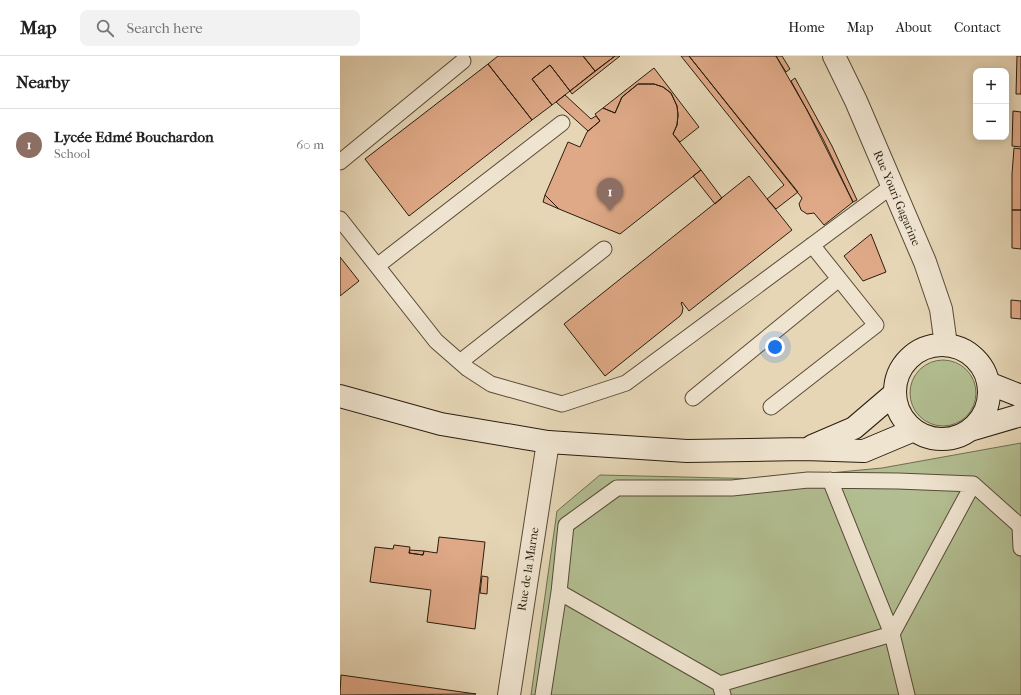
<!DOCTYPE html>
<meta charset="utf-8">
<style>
body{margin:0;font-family:"IM FELL French Canon",serif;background:#f2f2f2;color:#222}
.controls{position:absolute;right:12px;top:12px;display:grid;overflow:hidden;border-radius:8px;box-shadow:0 2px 10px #0003}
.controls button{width:36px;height:36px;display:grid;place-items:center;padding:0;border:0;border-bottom:1px solid #e0e0e0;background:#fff;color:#222;font:20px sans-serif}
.you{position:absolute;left:435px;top:291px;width:14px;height:14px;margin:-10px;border:3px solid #fff;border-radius:50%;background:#1a73e8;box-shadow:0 0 0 6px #1a73e833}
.badge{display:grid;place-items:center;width:26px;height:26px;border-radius:50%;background:#7c3aed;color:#fff;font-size:13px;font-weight:700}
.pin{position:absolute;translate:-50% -33px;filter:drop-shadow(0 1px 2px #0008)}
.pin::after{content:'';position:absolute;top:21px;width:14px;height:12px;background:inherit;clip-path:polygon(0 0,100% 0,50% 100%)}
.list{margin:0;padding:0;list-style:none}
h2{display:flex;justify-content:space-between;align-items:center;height:52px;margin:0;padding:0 16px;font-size:17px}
h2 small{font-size:13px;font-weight:400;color:#767676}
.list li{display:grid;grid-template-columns:26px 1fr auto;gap:12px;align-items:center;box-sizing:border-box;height:72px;padding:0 16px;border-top:1px solid #e0e0e0}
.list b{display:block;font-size:15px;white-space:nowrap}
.list p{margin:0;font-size:13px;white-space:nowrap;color:#767676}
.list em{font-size:13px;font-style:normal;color:#767676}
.icon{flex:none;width:22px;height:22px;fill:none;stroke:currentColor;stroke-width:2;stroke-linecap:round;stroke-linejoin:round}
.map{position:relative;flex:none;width:681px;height:639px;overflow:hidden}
header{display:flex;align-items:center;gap:24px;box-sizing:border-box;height:56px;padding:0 20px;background:#fff;border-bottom:1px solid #e0e0e0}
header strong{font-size:19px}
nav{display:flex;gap:22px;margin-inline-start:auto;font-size:14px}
.search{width:280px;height:36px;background:#f2f2f2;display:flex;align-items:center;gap:10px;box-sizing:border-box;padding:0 14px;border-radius:8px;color:#767676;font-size:15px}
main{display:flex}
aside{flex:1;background:#fff}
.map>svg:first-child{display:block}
.green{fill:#b2be91;stroke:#6e6e50}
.building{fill:#dfa987;stroke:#291d0e}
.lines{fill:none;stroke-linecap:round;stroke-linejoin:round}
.lane-casing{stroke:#584b38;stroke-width:17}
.street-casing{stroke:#584b38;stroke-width:24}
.secondary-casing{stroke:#291d0e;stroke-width:24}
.lane{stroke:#efe4d0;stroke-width:15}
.street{stroke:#efe4d0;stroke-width:22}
.secondary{stroke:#efe4d0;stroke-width:22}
.labels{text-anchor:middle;stroke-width:4;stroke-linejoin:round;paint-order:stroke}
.street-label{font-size:12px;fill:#291d0e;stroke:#efe4d0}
</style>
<header>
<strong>Map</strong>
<div class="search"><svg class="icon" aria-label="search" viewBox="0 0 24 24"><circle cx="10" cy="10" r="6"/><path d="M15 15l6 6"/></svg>Search here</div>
<nav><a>Home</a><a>Map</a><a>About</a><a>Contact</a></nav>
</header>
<main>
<aside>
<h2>Nearby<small></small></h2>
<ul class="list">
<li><span class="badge" style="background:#8d6e63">1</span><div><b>Lycée Edmé Bouchardon</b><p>School</p></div><em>60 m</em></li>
</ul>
</aside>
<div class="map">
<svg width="681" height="639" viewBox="0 0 681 639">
<rect width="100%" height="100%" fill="#e6d6b6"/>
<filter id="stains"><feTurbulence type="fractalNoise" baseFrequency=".005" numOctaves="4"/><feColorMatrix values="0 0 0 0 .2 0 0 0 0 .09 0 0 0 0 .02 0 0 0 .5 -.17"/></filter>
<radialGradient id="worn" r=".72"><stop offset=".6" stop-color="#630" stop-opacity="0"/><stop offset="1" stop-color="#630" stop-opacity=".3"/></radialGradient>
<!-- green -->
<path class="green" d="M570 337a33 33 0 1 1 66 0a33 33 0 1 1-66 0Z
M 681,387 L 681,639 L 191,639 L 217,455 L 260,419 L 426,423 L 542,412 Z"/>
<!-- building -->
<path class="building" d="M 158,0 L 243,0 L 255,15 L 230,35 L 210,9 L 192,23 L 212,49 L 192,64 L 148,8 Z
M 243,0 L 275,0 L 255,15 Z
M 275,0 L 280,0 L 232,38 L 230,35 Z
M 341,0 L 349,0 L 458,136 L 436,153 L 427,143 L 444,129 Z
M 349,0 L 436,0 L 467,54 L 513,146 L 484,169 L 474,157 L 467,158 L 461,154 L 459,148 L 462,142 Z
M 436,0 L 442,0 L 450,13 L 446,16 Z
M 677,0 L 681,0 L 681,38 L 676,38 Z
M 148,8 L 192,64 L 69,160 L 25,103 Z
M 210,9 L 230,35 L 212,49 L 192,23 Z
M 314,12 L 359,71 L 340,86 L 333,78 L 337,69 L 338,59 L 337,50 L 331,37 L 323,31 L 314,28 L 298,28 L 282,41 L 275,57 L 263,52 Z
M 455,22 L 492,90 L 517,144 L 513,146 L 483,83 L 451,25 Z
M 298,28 L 314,28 L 323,31 L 331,37 L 337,50 L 338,59 L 337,69 L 333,78 L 361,114 L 280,178 L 219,153 L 205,139 L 228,86 L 240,91 L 247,76 L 260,65 L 255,58 L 263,52 L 275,57 L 282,41 Z
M 225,39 L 251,63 L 256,60 L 260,65 L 248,75 L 216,46 Z
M 673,55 L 681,56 L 681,91 L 672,90 Z
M 674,92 L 681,93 L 681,154 L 672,154 L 672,118 Z
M 361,114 L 382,142 L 375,148 L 353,120 Z
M 409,120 L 452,174 L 349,255 L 342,246 L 341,247 L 343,252 L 342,257 L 340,260 L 265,320 L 224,268 Z
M 205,139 L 219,153 L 203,146 Z
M 672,154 L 681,154 L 681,193 L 672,192 Z
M 531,178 L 546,216 L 523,225 L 504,200 Z
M 0,201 L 19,225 L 0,240 Z
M 671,244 L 681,245 L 681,263 L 671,262 Z
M 99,481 L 145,486 L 135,573 L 87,566 L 91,534 L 30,526 L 35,491 L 53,493 L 54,489 L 70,491 L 69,497 L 83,499 L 84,495 L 97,497 Z
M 70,494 L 84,495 L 83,499 L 69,497 Z
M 142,520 L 148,521 L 147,538 L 140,537 Z
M 1,619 L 136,638 L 0,639 Z"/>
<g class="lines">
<!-- lane casing -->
<g class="lane-casing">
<path id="lane" d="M 0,106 L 123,5
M 0,163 L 96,285 L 128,313 L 151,328 L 222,348 L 286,327 L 552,130
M 37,210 L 222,67
M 120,306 L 264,193
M 353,342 L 499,223
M 431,351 L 536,269 L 472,189
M 490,424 L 552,578 L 567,639
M 380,628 L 552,578 L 633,428
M 203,639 L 219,536
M 383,639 L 380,628 L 219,536 L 226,469 L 277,432 L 392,432 L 468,424 L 558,425 L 633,428 L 680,470 L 681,492"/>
</g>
<!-- street casing -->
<g class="street-casing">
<path id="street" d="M 494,0 L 516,45 L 585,206 L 601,253 L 606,289
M 169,639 L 208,386"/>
</g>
<!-- secondary casing -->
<g class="secondary-casing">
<path id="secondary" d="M555 336a47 47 0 1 1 94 0a47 47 0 1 1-94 0Z
M 648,327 L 681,340
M 0,340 L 101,368 L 208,386 L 347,395 L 465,393 L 524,395 L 574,374
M 630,374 L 681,359
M 472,390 L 514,372 L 555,337"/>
</g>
<!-- lane -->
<use href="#lane" class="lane"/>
<!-- street -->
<use href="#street" class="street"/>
<!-- secondary -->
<use href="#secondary" class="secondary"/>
</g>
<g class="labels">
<!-- street labels -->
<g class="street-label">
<text transform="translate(557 142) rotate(67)" y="4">Rue Youri Gagarine</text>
<text transform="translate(188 513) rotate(-81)" y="4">Rue de la Marne</text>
</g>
</g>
<rect width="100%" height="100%" filter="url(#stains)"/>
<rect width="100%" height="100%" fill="url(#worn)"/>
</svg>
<div class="controls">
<button>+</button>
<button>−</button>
</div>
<div class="you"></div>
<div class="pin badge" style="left:270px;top:155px;background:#8d6e63">1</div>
</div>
</main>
